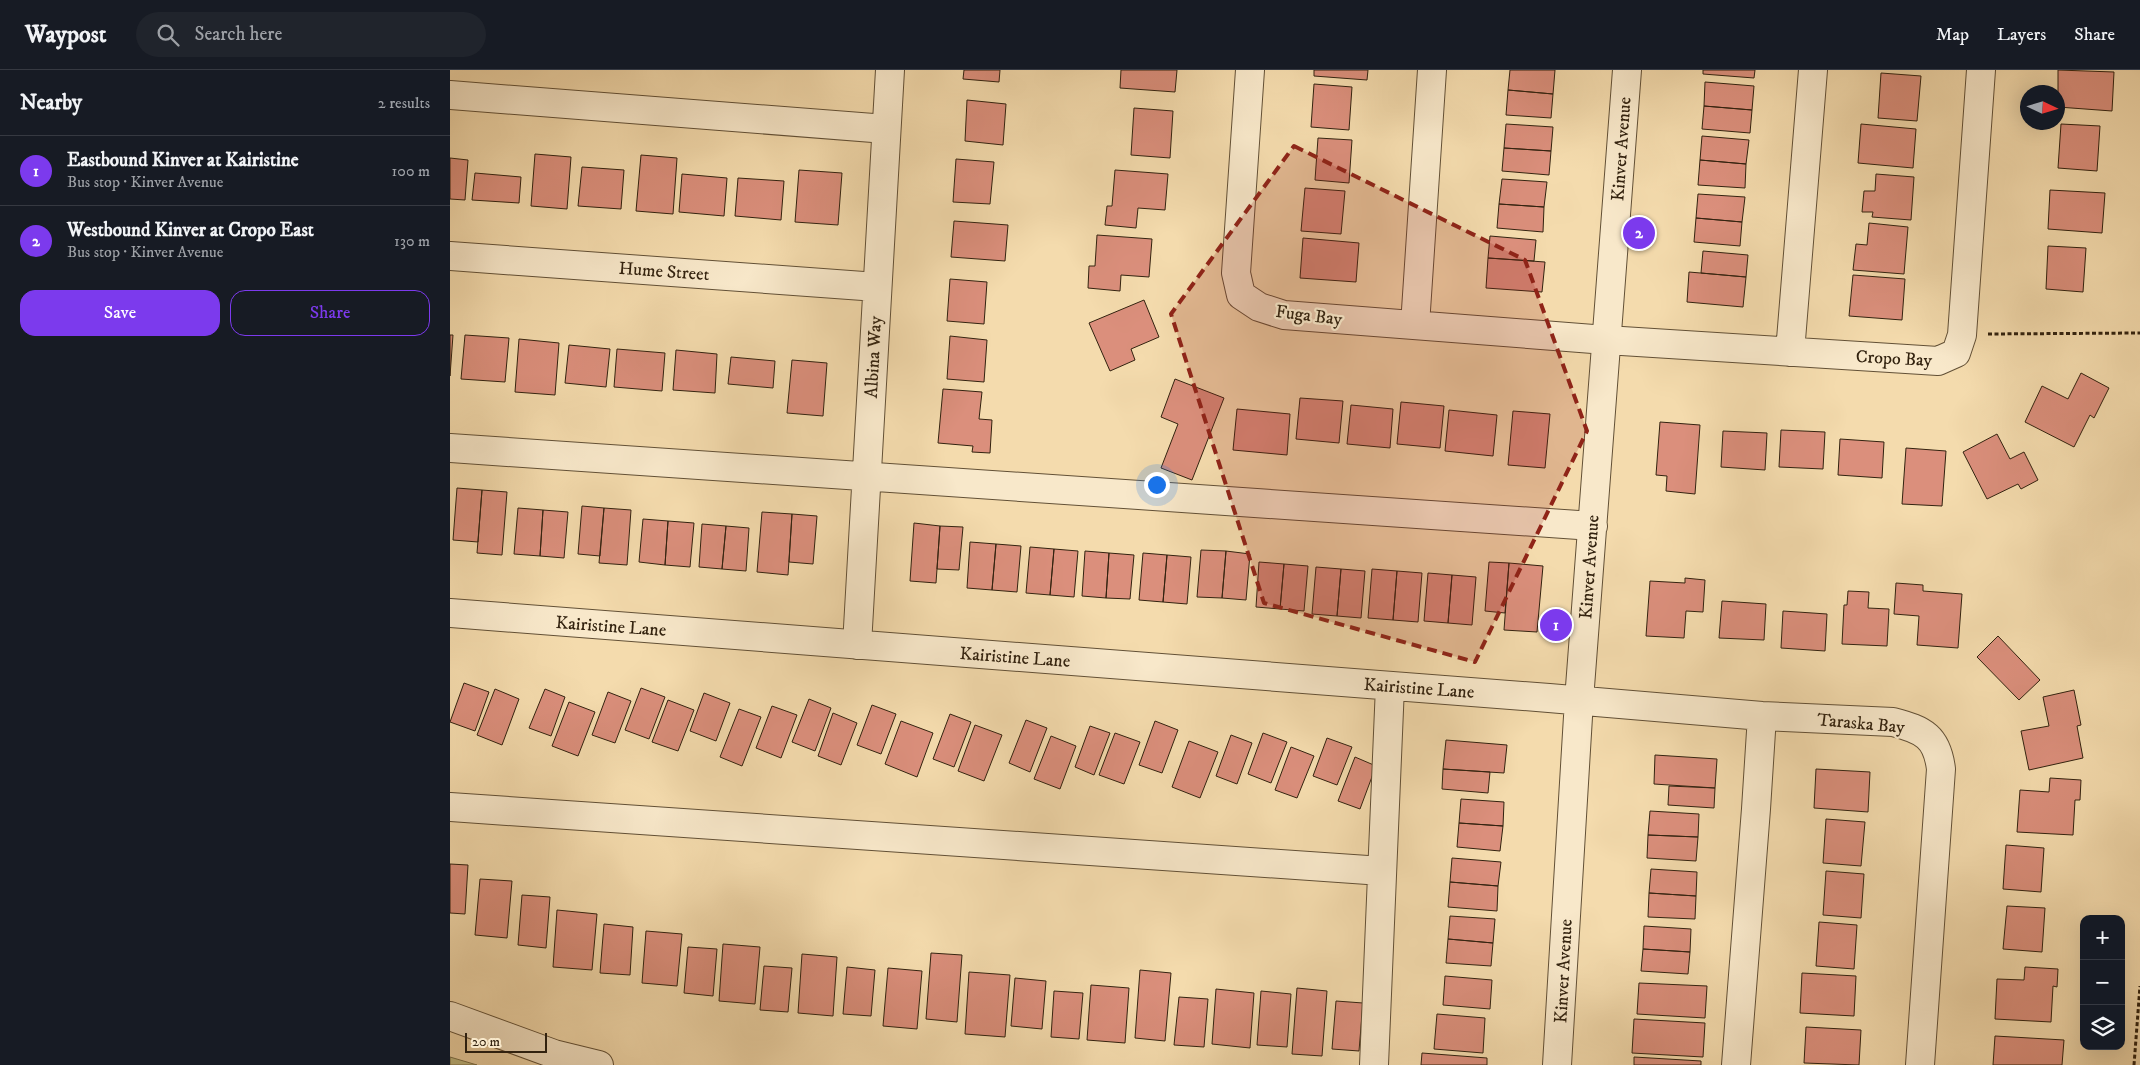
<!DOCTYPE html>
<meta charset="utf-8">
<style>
body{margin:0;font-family:"IM FELL DW Pica",serif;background:#20242c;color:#f1f3f6}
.controls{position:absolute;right:15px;bottom:15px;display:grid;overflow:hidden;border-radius:10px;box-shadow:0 5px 20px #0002}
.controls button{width:45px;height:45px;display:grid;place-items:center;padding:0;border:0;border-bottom:1px solid #363941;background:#171b24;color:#f1f3f6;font:25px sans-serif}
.compass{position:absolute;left:1570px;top:15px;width:45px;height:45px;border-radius:50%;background:#171b24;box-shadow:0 5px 20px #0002;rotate:94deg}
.scale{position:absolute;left:15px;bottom:12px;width:82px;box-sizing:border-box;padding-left:5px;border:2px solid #32220f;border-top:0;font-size:14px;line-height:18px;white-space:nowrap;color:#32220f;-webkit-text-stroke:4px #f8e8ca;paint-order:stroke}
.you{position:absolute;left:706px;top:414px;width:18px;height:18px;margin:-12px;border:4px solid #fff;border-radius:50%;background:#1a73e8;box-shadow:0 0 0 8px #1a73e833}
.badge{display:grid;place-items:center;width:32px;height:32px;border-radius:50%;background:#7c3aed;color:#fff;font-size:16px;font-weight:700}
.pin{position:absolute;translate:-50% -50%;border:2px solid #fff;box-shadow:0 1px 5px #0006}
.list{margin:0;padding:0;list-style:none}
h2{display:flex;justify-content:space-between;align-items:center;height:65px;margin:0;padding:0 20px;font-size:21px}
h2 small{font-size:16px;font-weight:400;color:#9ea1a6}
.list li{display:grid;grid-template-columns:32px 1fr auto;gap:15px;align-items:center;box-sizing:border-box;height:70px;padding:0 20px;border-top:1px solid #363941}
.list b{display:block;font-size:19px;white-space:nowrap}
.list p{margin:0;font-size:16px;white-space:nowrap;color:#9ea1a6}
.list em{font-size:16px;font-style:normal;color:#9ea1a6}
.actions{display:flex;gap:10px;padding:15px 20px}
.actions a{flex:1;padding:11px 0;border:1px solid #7c3aed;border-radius:15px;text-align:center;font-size:18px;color:#7c3aed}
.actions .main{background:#7c3aed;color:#fff}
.icon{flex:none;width:28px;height:28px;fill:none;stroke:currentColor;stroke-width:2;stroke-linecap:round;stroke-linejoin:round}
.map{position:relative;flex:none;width:1690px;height:995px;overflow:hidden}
header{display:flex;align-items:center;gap:30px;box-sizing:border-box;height:70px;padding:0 25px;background:#171b24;border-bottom:1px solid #363941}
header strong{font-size:24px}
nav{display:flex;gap:28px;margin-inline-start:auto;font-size:18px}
.search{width:350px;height:45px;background:#20242c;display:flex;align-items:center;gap:12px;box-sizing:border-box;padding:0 18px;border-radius:28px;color:#9ea1a6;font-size:19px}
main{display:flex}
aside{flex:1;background:#171b24}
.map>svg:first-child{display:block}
.green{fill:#c1be85;stroke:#7a704a}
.building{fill:#db8f7c;stroke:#32220f}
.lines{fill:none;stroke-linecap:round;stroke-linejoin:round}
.minor-casing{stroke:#625036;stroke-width:30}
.path{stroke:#32220f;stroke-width:3;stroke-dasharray:4 2.5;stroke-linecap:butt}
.minor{stroke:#f8e8ca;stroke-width:28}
.marked{fill:#8f2418;fill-opacity:0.2;stroke:#8f2418;stroke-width:4;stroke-dasharray:10 6;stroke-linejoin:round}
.labels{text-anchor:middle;stroke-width:4.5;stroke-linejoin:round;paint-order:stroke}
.street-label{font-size:18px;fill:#32220f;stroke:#f8e8ca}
</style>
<header>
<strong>Waypost</strong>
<div class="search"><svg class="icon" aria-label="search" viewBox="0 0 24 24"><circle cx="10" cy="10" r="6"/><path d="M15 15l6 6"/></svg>Search here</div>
<nav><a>Map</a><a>Layers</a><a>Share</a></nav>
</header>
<main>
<aside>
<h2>Nearby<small>2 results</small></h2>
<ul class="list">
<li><span class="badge">1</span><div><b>Eastbound Kinver at Kairistine</b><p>Bus stop · Kinver Avenue</p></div><em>100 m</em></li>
<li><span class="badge">2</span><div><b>Westbound Kinver at Cropo East</b><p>Bus stop · Kinver Avenue</p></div><em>130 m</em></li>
</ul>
<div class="actions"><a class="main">Save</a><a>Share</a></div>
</aside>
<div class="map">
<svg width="1690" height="995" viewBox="0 0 1690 995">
<rect width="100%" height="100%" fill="#f4dbad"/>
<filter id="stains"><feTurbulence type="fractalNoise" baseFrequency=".004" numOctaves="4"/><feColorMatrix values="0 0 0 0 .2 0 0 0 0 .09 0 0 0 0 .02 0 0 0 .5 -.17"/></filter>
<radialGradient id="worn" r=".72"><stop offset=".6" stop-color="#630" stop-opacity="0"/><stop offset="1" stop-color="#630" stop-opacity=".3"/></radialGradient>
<!-- green -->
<path class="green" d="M 0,987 L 27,995 L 0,995 Z"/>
<!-- building -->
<path class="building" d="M 514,0 L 550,0 L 549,12 L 513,9 Z
M 671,0 L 727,0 L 725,22 L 670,18 Z
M 864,0 L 918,0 L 917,10 L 864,6 Z
M 1060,0 L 1105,0 L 1103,24 L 1058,20 Z
M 1253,0 L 1305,0 L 1304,8 L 1253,4 Z
M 1608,0 L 1664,2 L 1662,41 L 1608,37 Z
M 1431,3 L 1471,6 L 1467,51 L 1428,48 Z
M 1255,12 L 1304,16 L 1302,40 L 1254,36 Z
M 864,14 L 902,17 L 899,60 L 861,57 Z
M 1058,20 L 1103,24 L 1101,48 L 1056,45 Z
M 517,30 L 556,34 L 553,75 L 515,71 Z
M 1254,36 L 1302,40 L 1300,63 L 1252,59 Z
M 684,38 L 723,41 L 720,88 L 681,85 Z
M 1056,54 L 1103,57 L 1101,81 L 1054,78 Z
M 1411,54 L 1466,59 L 1463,98 L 1408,93 Z
M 1611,54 L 1650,56 L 1647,101 L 1608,98 Z
M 1252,66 L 1299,70 L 1296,94 L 1250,90 Z
M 868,68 L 902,70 L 899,113 L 865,110 Z
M 1054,78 L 1101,81 L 1099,105 L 1052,101 Z
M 85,84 L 121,87 L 117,139 L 81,136 Z
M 191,85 L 227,88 L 223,144 L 186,141 Z
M 0,88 L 18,90 L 15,130 L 0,129 Z
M 506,89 L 544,92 L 540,134 L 503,132 Z
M 1250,90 L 1296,94 L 1295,118 L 1248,115 Z
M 132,97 L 174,100 L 171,139 L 128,136 Z
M 349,100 L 392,103 L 388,155 L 345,152 Z
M 665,100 L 718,104 L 715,140 L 688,138 L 686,158 L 655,155 L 657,136 L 662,136 Z
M 25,103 L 71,107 L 69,133 L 22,130 Z
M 232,104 L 277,108 L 274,146 L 229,142 Z
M 1426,104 L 1464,107 L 1461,150 L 1422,147 L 1423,142 L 1412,142 L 1414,121 L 1425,121 Z
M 288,108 L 334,111 L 331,150 L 285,146 Z
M 1052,109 L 1097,112 L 1094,137 L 1049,134 Z
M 855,118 L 895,121 L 891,164 L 851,161 Z
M 1600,120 L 1655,123 L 1652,163 L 1598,159 Z
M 1248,124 L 1295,127 L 1292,152 L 1246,148 Z
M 1049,134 L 1094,137 L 1093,162 L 1047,158 Z
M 1246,148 L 1292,152 L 1290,176 L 1244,172 Z
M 504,151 L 558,155 L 555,191 L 501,187 Z
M 1419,153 L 1458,157 L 1454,204 L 1403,200 L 1406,174 L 1417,175 Z
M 647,165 L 702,169 L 699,207 L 671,205 L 670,221 L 638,218 L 639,196 L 645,196 Z
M 1040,166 L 1086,170 L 1084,191 L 1038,188 Z
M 853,168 L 909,173 L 906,212 L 850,208 Z
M 1598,176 L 1636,178 L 1633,222 L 1596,219 Z
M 1253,181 L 1298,185 L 1296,207 L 1251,203 Z
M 1038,188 L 1095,192 L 1092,222 L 1036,218 Z
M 1239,202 L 1296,207 L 1293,237 L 1237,232 Z
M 1403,205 L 1455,209 L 1452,250 L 1399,246 Z
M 500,209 L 537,212 L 534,254 L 497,251 Z
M 694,230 L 709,267 L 681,279 L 685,290 L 660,301 L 639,253 Z
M 0,265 L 3,265 L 0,306 Z
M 15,265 L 59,268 L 55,312 L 11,309 Z
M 500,266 L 537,270 L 534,312 L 497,309 Z
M 69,269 L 109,273 L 105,325 L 65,322 Z
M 119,275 L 160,279 L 156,317 L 115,313 Z
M 167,279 L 215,283 L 212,321 L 164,317 Z
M 226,280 L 267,284 L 265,323 L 223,320 Z
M 281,287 L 325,291 L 323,318 L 278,314 Z
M 342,290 L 377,293 L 373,346 L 337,343 Z
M 1631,303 L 1659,318 L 1644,348 L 1640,345 L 1624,377 L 1575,352 L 1592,316 L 1618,329 Z
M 725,309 L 774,328 L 742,410 L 711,398 L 728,354 L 711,347 Z
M 493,319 L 532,322 L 529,349 L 542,350 L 540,383 L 522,382 L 523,376 L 488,373 Z
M 850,328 L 893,331 L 889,373 L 846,369 Z
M 951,332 L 994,336 L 990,378 L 947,374 Z
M 901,335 L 943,339 L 940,378 L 897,374 Z
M 787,339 L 840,344 L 837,385 L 783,380 Z
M 999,340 L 1047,345 L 1043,386 L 995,381 Z
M 1063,341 L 1100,344 L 1095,398 L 1058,395 Z
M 1210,352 L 1250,355 L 1245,424 L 1216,421 L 1217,406 L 1206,405 Z
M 1331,360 L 1375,362 L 1373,399 L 1329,397 Z
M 1273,361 L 1317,363 L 1315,400 L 1271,397 Z
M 1547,364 L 1560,389 L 1574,382 L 1588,410 L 1571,419 L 1568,414 L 1537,429 L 1513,382 Z
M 1390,369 L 1434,372 L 1432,408 L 1388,405 Z
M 1456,378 L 1496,381 L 1492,436 L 1452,434 Z
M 7,418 L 32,420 L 28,472 L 3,470 Z
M 32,420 L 57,422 L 52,485 L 27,483 Z
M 132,436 L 154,438 L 150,486 L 128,484 Z
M 68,438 L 93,440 L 90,486 L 64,484 Z
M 154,438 L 181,440 L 177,495 L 149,493 Z
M 93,440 L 118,442 L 114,488 L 90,486 Z
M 312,442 L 342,444 L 338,505 L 307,502 Z
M 342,444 L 367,446 L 363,494 L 339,492 Z
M 193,449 L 218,451 L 215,495 L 189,492 Z
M 218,451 L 244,453 L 240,497 L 215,495 Z
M 464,453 L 490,456 L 486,513 L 460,511 Z
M 252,454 L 276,456 L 272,499 L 249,497 Z
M 276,456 L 299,458 L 296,501 L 272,499 Z
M 490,456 L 513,457 L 509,500 L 487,499 Z
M 520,472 L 546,474 L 542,520 L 517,518 Z
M 546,474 L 571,476 L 567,522 L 542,520 Z
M 580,477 L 604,479 L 600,525 L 576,523 Z
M 604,479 L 628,481 L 624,527 L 600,525 Z
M 751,480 L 776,481 L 772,528 L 747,527 Z
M 635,481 L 659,483 L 656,528 L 632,526 Z
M 776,481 L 800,484 L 796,530 L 772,528 Z
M 659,483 L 684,485 L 680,529 L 656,528 Z
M 693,483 L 717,485 L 713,532 L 689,530 Z
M 717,485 L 741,487 L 737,534 L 713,532 Z
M 809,492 L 834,494 L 830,539 L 806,537 Z
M 1039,492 L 1059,493 L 1055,543 L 1035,541 Z
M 1059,493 L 1093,496 L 1087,562 L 1054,560 Z
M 834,494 L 858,496 L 854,541 L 830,539 Z
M 866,497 L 891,499 L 887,546 L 862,544 Z
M 891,499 L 915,501 L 911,548 L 887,546 Z
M 922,499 L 947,501 L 943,550 L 918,548 Z
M 947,501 L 972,503 L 968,552 L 943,550 Z
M 978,503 L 1002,505 L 998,553 L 974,551 Z
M 1002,505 L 1026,507 L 1022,555 L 998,553 Z
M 1235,508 L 1255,510 L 1253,542 L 1236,541 L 1234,568 L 1196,566 L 1200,511 L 1235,513 Z
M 1446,513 L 1473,515 L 1473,521 L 1512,524 L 1508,578 L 1467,575 L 1469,546 L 1444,544 Z
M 1398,521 L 1419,522 L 1418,538 L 1439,539 L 1437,576 L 1392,574 L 1394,535 L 1397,535 Z
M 1272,531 L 1316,534 L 1314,570 L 1269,568 Z
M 1333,541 L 1377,544 L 1375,581 L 1331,578 Z
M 1548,566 L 1590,610 L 1569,630 L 1527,587 Z
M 14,613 L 39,622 L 25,661 L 0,652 Z
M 191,618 L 215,627 L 199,669 L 175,660 Z
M 45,619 L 69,629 L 52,675 L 27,665 Z
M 95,619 L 115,627 L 101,666 L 79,658 Z
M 1624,620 L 1631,655 L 1627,656 L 1633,688 L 1579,700 L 1571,661 L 1599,656 L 1593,627 Z
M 158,622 L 181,631 L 165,673 L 142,665 Z
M 254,623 L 280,633 L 266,671 L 240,661 Z
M 359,629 L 381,638 L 365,681 L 342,672 Z
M 218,630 L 244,640 L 228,681 L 202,672 Z
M 119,632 L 145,642 L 128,686 L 102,676 Z
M 422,635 L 446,644 L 431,684 L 407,675 Z
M 322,636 L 347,645 L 331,688 L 306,678 Z
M 289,639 L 311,647 L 292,696 L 270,687 Z
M 383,643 L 407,653 L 391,695 L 368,686 Z
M 500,644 L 521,652 L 504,697 L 483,689 Z
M 576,650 L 597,658 L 580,702 L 559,693 Z
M 451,651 L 483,663 L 467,707 L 435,694 Z
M 705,651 L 728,660 L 712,703 L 689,695 Z
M 525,655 L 552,665 L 534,711 L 508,701 Z
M 640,656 L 660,663 L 644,705 L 625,697 Z
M 665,663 L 690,672 L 674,714 L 649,705 Z
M 813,663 L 837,672 L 821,713 L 798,704 Z
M 781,665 L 802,673 L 787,714 L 766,706 Z
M 601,666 L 626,676 L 610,719 L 584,709 Z
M 877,668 L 902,677 L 887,715 L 863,706 Z
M 996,670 L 1057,675 L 1054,703 L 993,699 Z
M 739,671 L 768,682 L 750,728 L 722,717 Z
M 841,677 L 864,686 L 847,728 L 825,720 Z
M 1205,685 L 1267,689 L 1265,718 L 1204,714 Z
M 905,687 L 926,696 L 910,739 L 888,731 Z
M 993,699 L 1040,702 L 1038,723 L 992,719 Z
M 1366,699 L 1420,702 L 1418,742 L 1364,738 Z
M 1600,708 L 1631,710 L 1630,730 L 1625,730 L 1623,765 L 1567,762 L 1570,720 L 1599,722 Z
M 1219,716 L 1265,718 L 1264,738 L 1218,735 Z
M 1011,729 L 1054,732 L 1053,756 L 1009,753 Z
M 1200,741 L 1249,744 L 1248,767 L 1198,765 Z
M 1376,749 L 1415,752 L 1411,796 L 1373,793 Z
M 1009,753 L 1053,756 L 1050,781 L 1007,777 Z
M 1198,765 L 1248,767 L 1246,791 L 1197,788 Z
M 1556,775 L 1594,778 L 1591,822 L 1553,819 Z
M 1002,788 L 1051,792 L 1048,816 L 1000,812 Z
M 0,794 L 18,795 L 15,844 L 0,843 Z
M 1201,799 L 1247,802 L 1246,826 L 1199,823 Z
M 1376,801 L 1414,804 L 1411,848 L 1373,845 Z
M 30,809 L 62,811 L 57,868 L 25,865 Z
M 1000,812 L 1048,816 L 1047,841 L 998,837 Z
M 1199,823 L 1246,826 L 1245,849 L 1198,847 Z
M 72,825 L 100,827 L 96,878 L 68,875 Z
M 1557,836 L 1595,838 L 1592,882 L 1553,879 Z
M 107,840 L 147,844 L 142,900 L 103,897 Z
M 1000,846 L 1045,849 L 1043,873 L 998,869 Z
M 1369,852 L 1407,855 L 1404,899 L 1366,896 Z
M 154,854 L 183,857 L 180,905 L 150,903 Z
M 1194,856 L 1241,859 L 1240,882 L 1193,879 Z
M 196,861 L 232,864 L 227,916 L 192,913 Z
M 998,869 L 1043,873 L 1041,896 L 996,893 Z
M 273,874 L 310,877 L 305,934 L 269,931 Z
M 238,877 L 267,879 L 263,926 L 234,923 Z
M 1193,879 L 1240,882 L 1238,904 L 1191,901 Z
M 481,883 L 512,885 L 507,952 L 476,949 Z
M 352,884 L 387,887 L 383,946 L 348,943 Z
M 314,896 L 342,898 L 338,942 L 310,940 Z
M 397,897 L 425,900 L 421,946 L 393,944 Z
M 1575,897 L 1608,899 L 1607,917 L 1603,916 L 1601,952 L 1545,949 L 1547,909 L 1574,910 Z
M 438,898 L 472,901 L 467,959 L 433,956 Z
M 690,900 L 721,903 L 715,971 L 685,968 Z
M 519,902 L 560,905 L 555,967 L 515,964 Z
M 1352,903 L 1406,906 L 1404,946 L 1350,943 Z
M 995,906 L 1042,910 L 1040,939 L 993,935 Z
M 565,908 L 596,911 L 592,959 L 561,956 Z
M 1189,913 L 1257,916 L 1255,948 L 1187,944 Z
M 641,915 L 679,918 L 675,973 L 637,970 Z
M 847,918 L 877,921 L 872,986 L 842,984 Z
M 766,919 L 804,923 L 800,978 L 762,974 Z
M 604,921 L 633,923 L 629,969 L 601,967 Z
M 811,921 L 841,924 L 837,977 L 807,975 Z
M 729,927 L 758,929 L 754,977 L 724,975 Z
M 886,931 L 913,933 L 909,981 L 882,979 Z
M 987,944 L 1035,948 L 1033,983 L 984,979 Z
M 1184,949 L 1255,953 L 1253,987 L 1182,983 Z
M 1356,957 L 1411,960 L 1409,995 L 1354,993 Z
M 1545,966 L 1614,970 L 1612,995 L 1543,995 Z
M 972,983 L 1037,988 L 1037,995 L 971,995 Z
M 1184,987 L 1251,991 L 1251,995 L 1184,995 Z"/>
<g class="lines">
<!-- minor casing -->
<g class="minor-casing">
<path id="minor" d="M 800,0 L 786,203 L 791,225 L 809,237 L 834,245 L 1156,270 L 1488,291 L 1506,283 L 1512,265 L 1531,0
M 0,25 L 436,59
M 0,186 L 427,217
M 965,255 L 982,0
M 1340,282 L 1363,0
M 0,378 L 1143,456
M 0,543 L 1099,628 L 1312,646 L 1443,652 C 1474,660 1487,667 1491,699 L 1470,995
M 407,575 L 440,0
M 0,737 L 932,801
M 0,946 L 104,984 L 149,995
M 924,995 L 940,616
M 1107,995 L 1129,630 L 1177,0
M 1286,995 L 1306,739 L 1312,646"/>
</g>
<!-- path -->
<path class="path" d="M 1538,264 L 1690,263
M 1684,995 L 1690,916"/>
<!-- minor -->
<use href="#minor" class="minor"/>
</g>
<!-- marked area -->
<path class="marked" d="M 844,76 L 1075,190 L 1137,361 L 1025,592 L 814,533 L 721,244 Z"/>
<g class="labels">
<!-- street labels -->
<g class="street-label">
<text transform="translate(1171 79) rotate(-86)" y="6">Kinver Avenue</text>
<text transform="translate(214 201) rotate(4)" y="6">Hume Street</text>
<text transform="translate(859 245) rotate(7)" y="6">Fuga Bay</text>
<text transform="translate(423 287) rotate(-87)" y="6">Albina Way</text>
<text transform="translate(1444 288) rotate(3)" y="6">Cropo Bay</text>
<text transform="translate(1139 497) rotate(-86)" y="6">Kinver Avenue</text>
<text transform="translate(161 556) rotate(4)" y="6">Kairistine Lane</text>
<text transform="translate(565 587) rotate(4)" y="6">Kairistine Lane</text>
<text transform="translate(969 618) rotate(4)" y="6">Kairistine Lane</text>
<text transform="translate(1411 653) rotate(5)" y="6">Taraska Bay</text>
<text transform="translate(1113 901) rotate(-87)" y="6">Kinver Avenue</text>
</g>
</g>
<rect width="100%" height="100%" filter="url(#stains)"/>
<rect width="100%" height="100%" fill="url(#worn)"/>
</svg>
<div class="controls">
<button>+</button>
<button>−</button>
<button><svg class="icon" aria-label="layers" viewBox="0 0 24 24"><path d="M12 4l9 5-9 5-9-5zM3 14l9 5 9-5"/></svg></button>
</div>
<svg class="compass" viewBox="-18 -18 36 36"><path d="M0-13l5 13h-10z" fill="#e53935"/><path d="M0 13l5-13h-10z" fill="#9ea1a6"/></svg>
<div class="scale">20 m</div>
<div class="you"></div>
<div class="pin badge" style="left:1106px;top:555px">1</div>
<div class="pin badge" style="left:1189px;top:163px">2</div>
</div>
</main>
